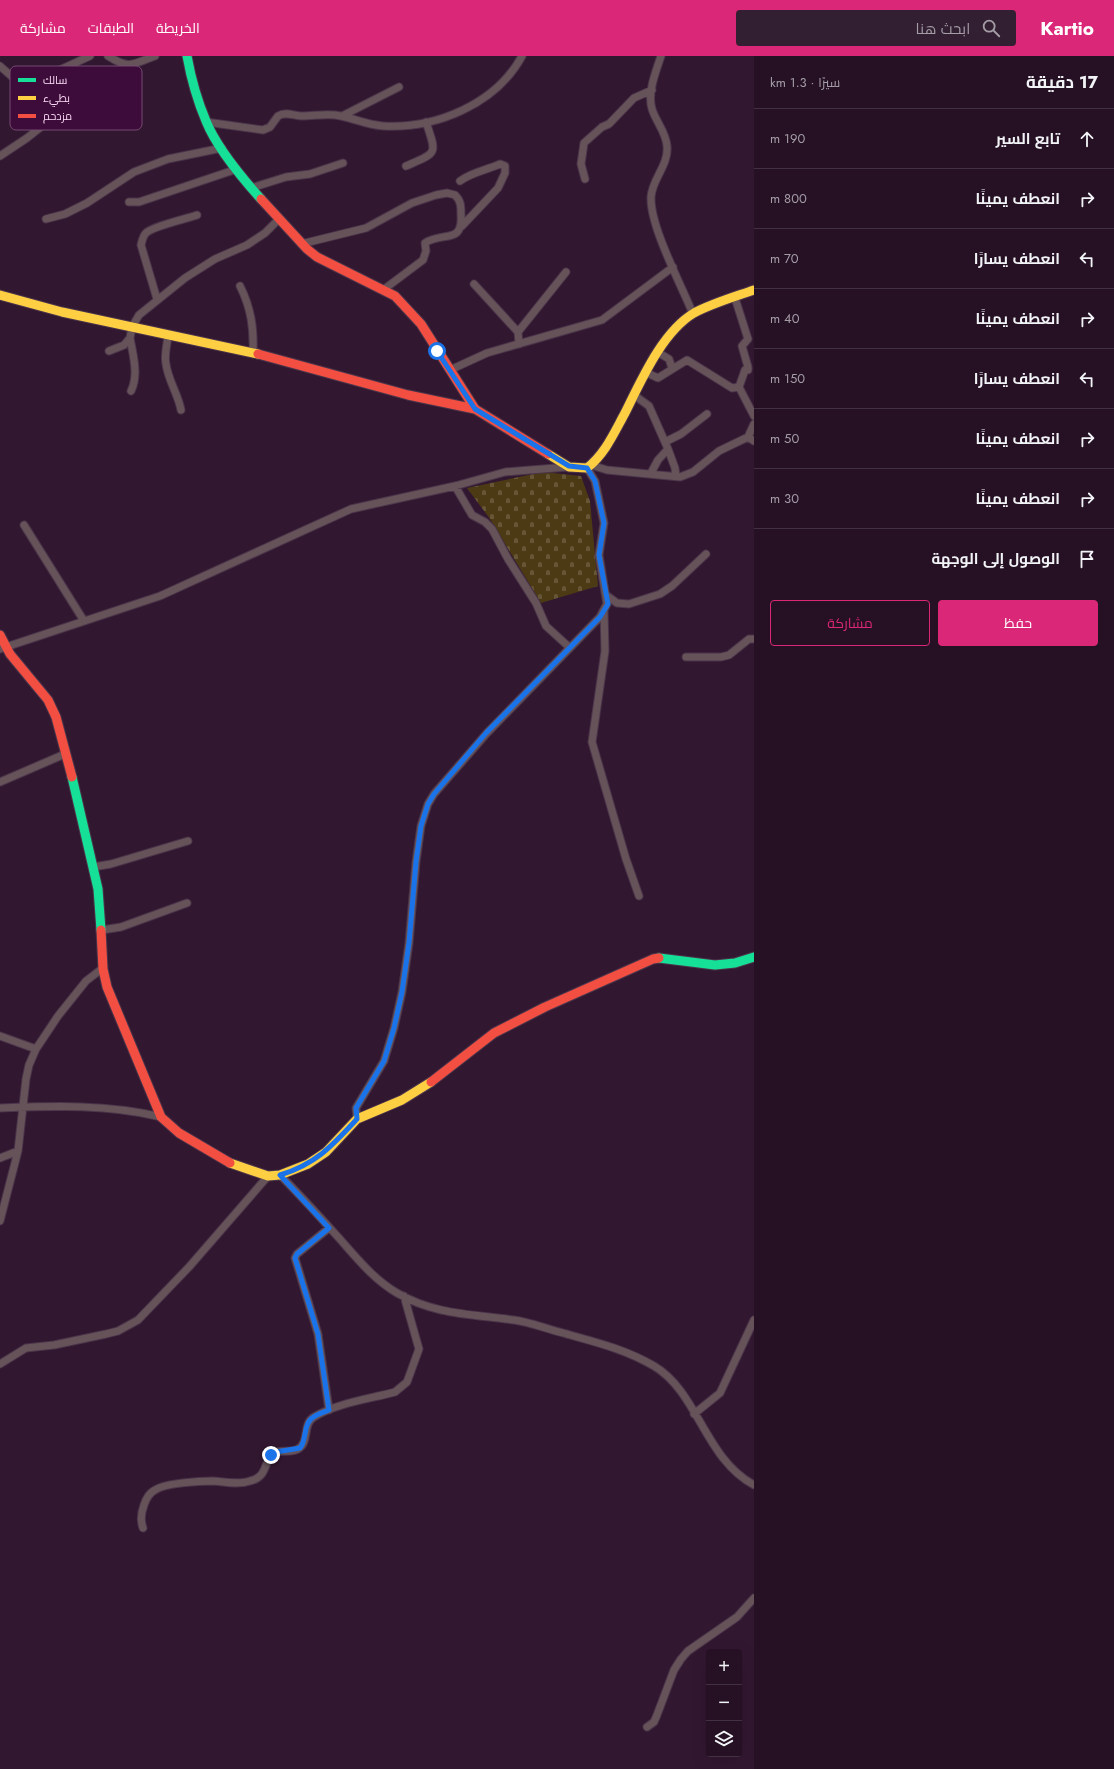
<!DOCTYPE html>
<html lang="ar">
<meta charset="utf-8">
<style>
body{margin:0;font-family:Jost,Cairo,sans-serif;background:#321f31;color:#f1f3f6;direction:rtl}
.controls{position:absolute;right:12px;bottom:12px;display:grid;overflow:hidden;border-radius:4px;box-shadow:0 4px 16px #0002}
.controls button{width:36px;height:36px;display:grid;place-items:center;padding:0;border:0;border-bottom:1px solid #423141;background:#261124;color:#f1f3f6;font:20px sans-serif}
.stop{position:absolute;width:12px;height:12px;margin:-9px;border:3px solid #1a73e8;border-radius:50%;background:#fff}
.stop.end{background:#1a73e8;border-color:#fff;box-shadow:0 1px 4px #0008}
.list{margin:0;padding:0;list-style:none}
h2{display:flex;justify-content:space-between;align-items:center;height:52px;margin:0;padding:0 16px;font-size:17px}
h2 small{font-size:13px;font-weight:400;color:#a49da6}
.list li{display:grid;grid-template-columns:26px 1fr auto;gap:12px;align-items:center;box-sizing:border-box;height:60px;padding:0 16px;border-top:1px solid #423141}
.list b{display:block;font-size:15px;white-space:nowrap}
.list em{font-size:13px;font-style:normal;color:#a49da6}
.actions{display:flex;gap:8px;padding:12px 16px}
.actions a{flex:1;padding:9px 0;border:1px solid #db2777;border-radius:4px;text-align:center;font-size:14px;color:#db2777}
.actions .main{background:#db2777;color:#fff}
.icon{flex:none;width:22px;height:22px;fill:none;stroke:currentColor;stroke-width:2;stroke-linecap:round;stroke-linejoin:round}
.map{position:relative;flex:none;width:754px;height:1713px;overflow:hidden;direction:ltr}
header{display:flex;align-items:center;gap:24px;box-sizing:border-box;height:56px;padding:0 20px;background:#db2777;color:#fff}
header strong{font-size:19px}
nav{display:flex;gap:22px;margin-inline-start:auto;font-size:14px}
.search{width:280px;height:36px;background:#321f31;display:flex;align-items:center;gap:10px;box-sizing:border-box;padding:0 14px;border-radius:4px;color:#a49da6;font-size:15px}
main{display:flex}
aside{flex:1;background:#261124}
.map>svg:first-child{display:block}
.cemetery{fill:url(#cemetery-stones)}
.lines{fill:none;stroke-linecap:round;stroke-linejoin:round}
.street-casing{stroke:#4b354a;stroke-width:9}
.fast-casing{stroke:#4b354a;stroke-width:11}
.slow-casing{stroke:#4b354a;stroke-width:11}
.jam-casing{stroke:#4b354a;stroke-width:11}
.street{stroke:#655359;stroke-width:7}
.fast{stroke:#16e098;stroke-width:9}
.slow{stroke:#ffcf43;stroke-width:9}
.jam{stroke:#f24e42;stroke-width:9}
.route{stroke:#1a73e8;stroke-width:5}
.key{fill:#3d0c3a;stroke:#754a72;stroke-width:1}
.key-label{font-size:11px;fill:#f9daf5}
</style>
<header>
<strong>Kartio</strong>
<div class="search"><svg class="icon" aria-label="search" viewBox="0 0 24 24"><circle cx="10" cy="10" r="6"/><path d="M15 15l6 6"/></svg>ابحث هنا</div>
<nav><a>الخريطة</a><a>الطبقات</a><a>مشاركة</a></nav>
</header>
<main>
<aside>
<h2>17 دقيقة<small>سيرًا · 1.3 km</small></h2>
<ul class="list">
<li><svg class="icon" aria-label="ahead" viewBox="0 0 24 24"><path d="M12 20V5M6 11l6-6 6 6"/></svg><div><b>تابع السير</b></div><em>190 m</em></li>
<li><svg class="icon" aria-label="right" viewBox="0 0 24 24"><path d="M7 20v-9h11M14 6l5 5-5 5"/></svg><div><b>انعطف يمينًا</b></div><em>800 m</em></li>
<li><svg class="icon" aria-label="left" viewBox="0 0 24 24"><path d="M17 20v-9H6M10 6l-5 5 5 5"/></svg><div><b>انعطف يسارًا</b></div><em>70 m</em></li>
<li><svg class="icon" aria-label="right" viewBox="0 0 24 24"><path d="M7 20v-9h11M14 6l5 5-5 5"/></svg><div><b>انعطف يمينًا</b></div><em>40 m</em></li>
<li><svg class="icon" aria-label="left" viewBox="0 0 24 24"><path d="M17 20v-9H6M10 6l-5 5 5 5"/></svg><div><b>انعطف يسارًا</b></div><em>150 m</em></li>
<li><svg class="icon" aria-label="right" viewBox="0 0 24 24"><path d="M7 20v-9h11M14 6l5 5-5 5"/></svg><div><b>انعطف يمينًا</b></div><em>50 m</em></li>
<li><svg class="icon" aria-label="right" viewBox="0 0 24 24"><path d="M7 20v-9h11M14 6l5 5-5 5"/></svg><div><b>انعطف يمينًا</b></div><em>30 m</em></li>
<li><svg class="icon" aria-label="arrive" viewBox="0 0 24 24"><path d="M6 21V4h12l-3 4 3 4H6"/></svg><div><b>الوصول إلى الوجهة</b></div></li>
</ul>
<div class="actions"><a class="main">حفظ</a><a>مشاركة</a></div>
</aside>
<div class="map">
<svg width="754" height="1713" viewBox="0 0 754 1713">
<defs>
<pattern id="cemetery-stones" width="16" height="16" patternUnits="userSpaceOnUse"><rect width="16" height="16" fill="#4b3a13"/><path d="M2 7V4a2 2 0 0 1 4 0v3zM10 15v-3a2 2 0 0 1 4 0v3z" fill="#665636"/></pattern>
</defs>
<rect width="100%" height="100%" fill="#321730"/>
<!-- cemetery -->
<path class="cemetery" d="M 543,416 L 581,420 L 590,445 L 598,530 L 541,547 L 490,463 L 467,432 Z"/>
<g class="lines">
<!-- street casing -->
<g class="street-casing">
<path id="street" d="M 108,0 C 130,14 133,8 155,0
M 661,0 C 656,15 647,37 652,53 C 656,66 666,76 667,90 C 669,109 652,123 651,141 C 650,171 681,228 693,258
M 0,10 L 18,26 L 27,29 L 90,0
M 342,60 L 399,31
M 206,66 L 263,74 L 270,71 L 278,60 C 286,55 294,60 302,60 C 315,60 328,57 341,60 C 355,63 368,69 383,70 C 436,73 496,48 522,0
M 0,100 L 27,82 L 70,48
M 406,110 C 438,96 437,99 426,66
M 585,123 L 581,108 L 584,87 L 602,71 L 609,68 L 634,42 L 652,34
M 460,125 C 472,116 487,114 500,108 L 505,110 L 505,117 L 498,132 L 462,170
M 251,132 L 286,121 L 310,118 L 343,107
M 129,146 L 139,146 L 237,113
M 46,163 L 65,158 L 87,147 L 134,116 L 168,103 L 222,92
M 301,188 L 366,172 L 412,147 L 436,139 L 447,137 L 455,139 C 461,145 461,150 461,159 C 463,189 442,175 425,187 L 426,195 L 423,204 L 383,234
M 474,228 L 518,276 L 519,288
M 240,230 C 251,252 254,272 253,297
M 735,242 L 748,283 L 742,290 L 748,311 L 748,314 L 745,314 L 739,331 L 754,360
M 157,243 L 141,189 C 142,185 143,180 146,177 C 153,170 186,163 197,159
M 518,276 L 566,216
M 168,280 C 167,289 164,300 166,308 C 168,324 178,338 181,354
M 130,282 C 133,299 139,319 131,335
M 109,295 L 124,289 L 130,282 L 132,271 L 139,259 L 185,222 L 215,203 L 247,189 L 265,177 L 279,163
M 659,297 L 669,303 L 672,312
M 450,314 L 487,297 L 602,264 L 673,211
M 645,316 L 658,322 L 687,304 L 732,332 L 739,331
M 634,339 L 649,350 L 668,393 L 658,404 L 651,417
M 748,381 L 754,368
M 665,386 L 681,378 L 707,358
M 668,393 L 675,412 L 676,420
M 591,409 L 607,414 L 680,421 L 693,416 L 719,395 L 748,381 L 754,385
M 455,430 L 472,459 L 485,466 L 492,473 L 508,503 L 536,547 L 546,570 L 569,591
M 24,469 L 84,565
M 606,539 L 617,547 L 629,548 L 660,538 L 672,530 L 706,498
M 604,555 L 605,595 L 592,686 L 626,803 L 639,840
M 0,593 L 160,540 L 351,453 L 455,430 L 505,416 L 568,411
M 686,601 L 721,601 L 729,599 L 749,583 L 754,583
M 0,726 L 65,698
M 93,811 L 111,808 L 188,785
M 102,874 L 121,871 L 187,847
M 0,980 L 36,993
M 0,1052 C 54,1050 108,1048 161,1061
M 357,1063 L 356,1052 L 384,1005 L 394,972 L 402,936 L 409,887 L 416,806 L 421,770 L 428,748 L 434,738 L 487,677 L 600,561 L 607,548 L 599,499 L 604,467 L 595,425 L 587,412
M 0,1102 L 18,1095
M 280,1119 C 300,1139 319,1160 338,1181 C 356,1201 373,1223 397,1237 C 435,1259 472,1258 514,1264 C 530,1266 547,1273 563,1277 C 595,1286 625,1293 654,1310 C 698,1336 705,1403 754,1429
M 0,1165 L 18,1095 L 26,1023 L 29,1009 L 36,993 L 58,960 L 86,925 L 103,912
M 329,1172 L 297,1198 L 295,1202 L 318,1278 L 329,1354
M 0,1308 L 26,1292 L 54,1289 L 106,1278 L 118,1275 L 138,1264 L 189,1211 L 268,1120
M 694,1358 L 720,1337 L 754,1264
M 143,1472 C 140,1464 141,1457 144,1449 C 146,1443 149,1437 155,1434 C 165,1427 200,1425 213,1425 C 225,1426 238,1429 250,1425 C 268,1421 263,1406 274,1396 C 282,1394 292,1397 298,1393 C 310,1386 302,1368 314,1361 C 337,1347 369,1343 395,1336 L 407,1326 L 419,1293 L 404,1240
M 647,1671 L 654,1666 L 657,1659 L 674,1614 L 681,1603 L 688,1595 L 737,1561 L 754,1542"/>
</g>
<!-- fast casing -->
<g class="fast-casing">
<path id="fast" d="M 187,0 C 191,22 197,44 206,65 C 216,90 243,123 261,143
M 72,721 L 98,833 L 101,874
M 659,902 L 715,909 L 735,907 L 754,901"/>
</g>
<!-- slow casing -->
<g class="slow-casing">
<path id="slow" d="M 0,239 L 62,256 L 258,298
M 548,398 L 569,411 L 587,412 C 605,398 614,377 625,357 C 641,325 662,276 694,257 C 713,247 734,241 754,234
M 230,1107 L 268,1120 L 280,1119 L 308,1108 L 326,1096 L 357,1063 L 402,1044 L 431,1026"/>
</g>
<!-- jam casing -->
<g class="jam-casing">
<path id="jam" d="M 261,143 L 307,193 L 317,201 L 395,240 L 421,268 L 475,353
M 258,298 L 408,339 L 475,353 L 548,398
M 0,579 L 10,598 L 48,644 L 56,661 L 72,721
M 101,874 L 103,913 L 107,931 L 161,1061 L 179,1077 L 230,1107
M 431,1026 L 494,977 L 545,951 L 653,903 L 659,902"/>
</g>
<!-- street -->
<use href="#street" class="street"/>
<!-- fast -->
<use href="#fast" class="fast"/>
<!-- slow -->
<use href="#slow" class="slow"/>
<!-- jam -->
<use href="#jam" class="jam"/>
</g>
<g class="lines">
<!-- route -->
<path class="route" d="M 271,1399 L 276,1396 L 300,1392 C 307,1384 303,1370 311,1363 C 316,1358 324,1356 329,1354 L 318,1278 L 295,1202 L 297,1198 L 329,1172 L 280,1119 C 316,1108 332,1090 357,1063 L 356,1052 L 384,1005 L 394,972 L 402,936 L 409,887 L 416,806 L 421,770 L 428,748 L 434,738 L 486,677 L 600,561 L 608,548 L 599,499 L 604,467 L 595,425 L 587,412 L 569,410 L 475,353 L 437,295"/>
</g>
<!-- legend -->
<rect x="10" y="10" width="132" height="64" rx="6" class="key"/>
<rect x="18" y="22" width="18" height="4" fill="#16e098"/>
<rect x="18" y="40" width="18" height="4" fill="#ffcf43"/>
<rect x="18" y="58" width="18" height="4" fill="#f24e42"/>
<g class="key-label">
<text x="43" y="28">سالك</text>
<text x="43" y="46">بطيء</text>
<text x="43" y="64">مزدحم</text>
</g>
</svg>
<div class="controls">
<button>+</button>
<button>−</button>
<button><svg class="icon" aria-label="layers" viewBox="0 0 24 24"><path d="M12 4l9 5-9 5-9-5zM3 14l9 5 9-5"/></svg></button>
</div>
<div class="stop" style="left:437px;top:295px"></div>
<div class="stop end" style="left:271px;top:1399px"></div>
</div>
</main>
